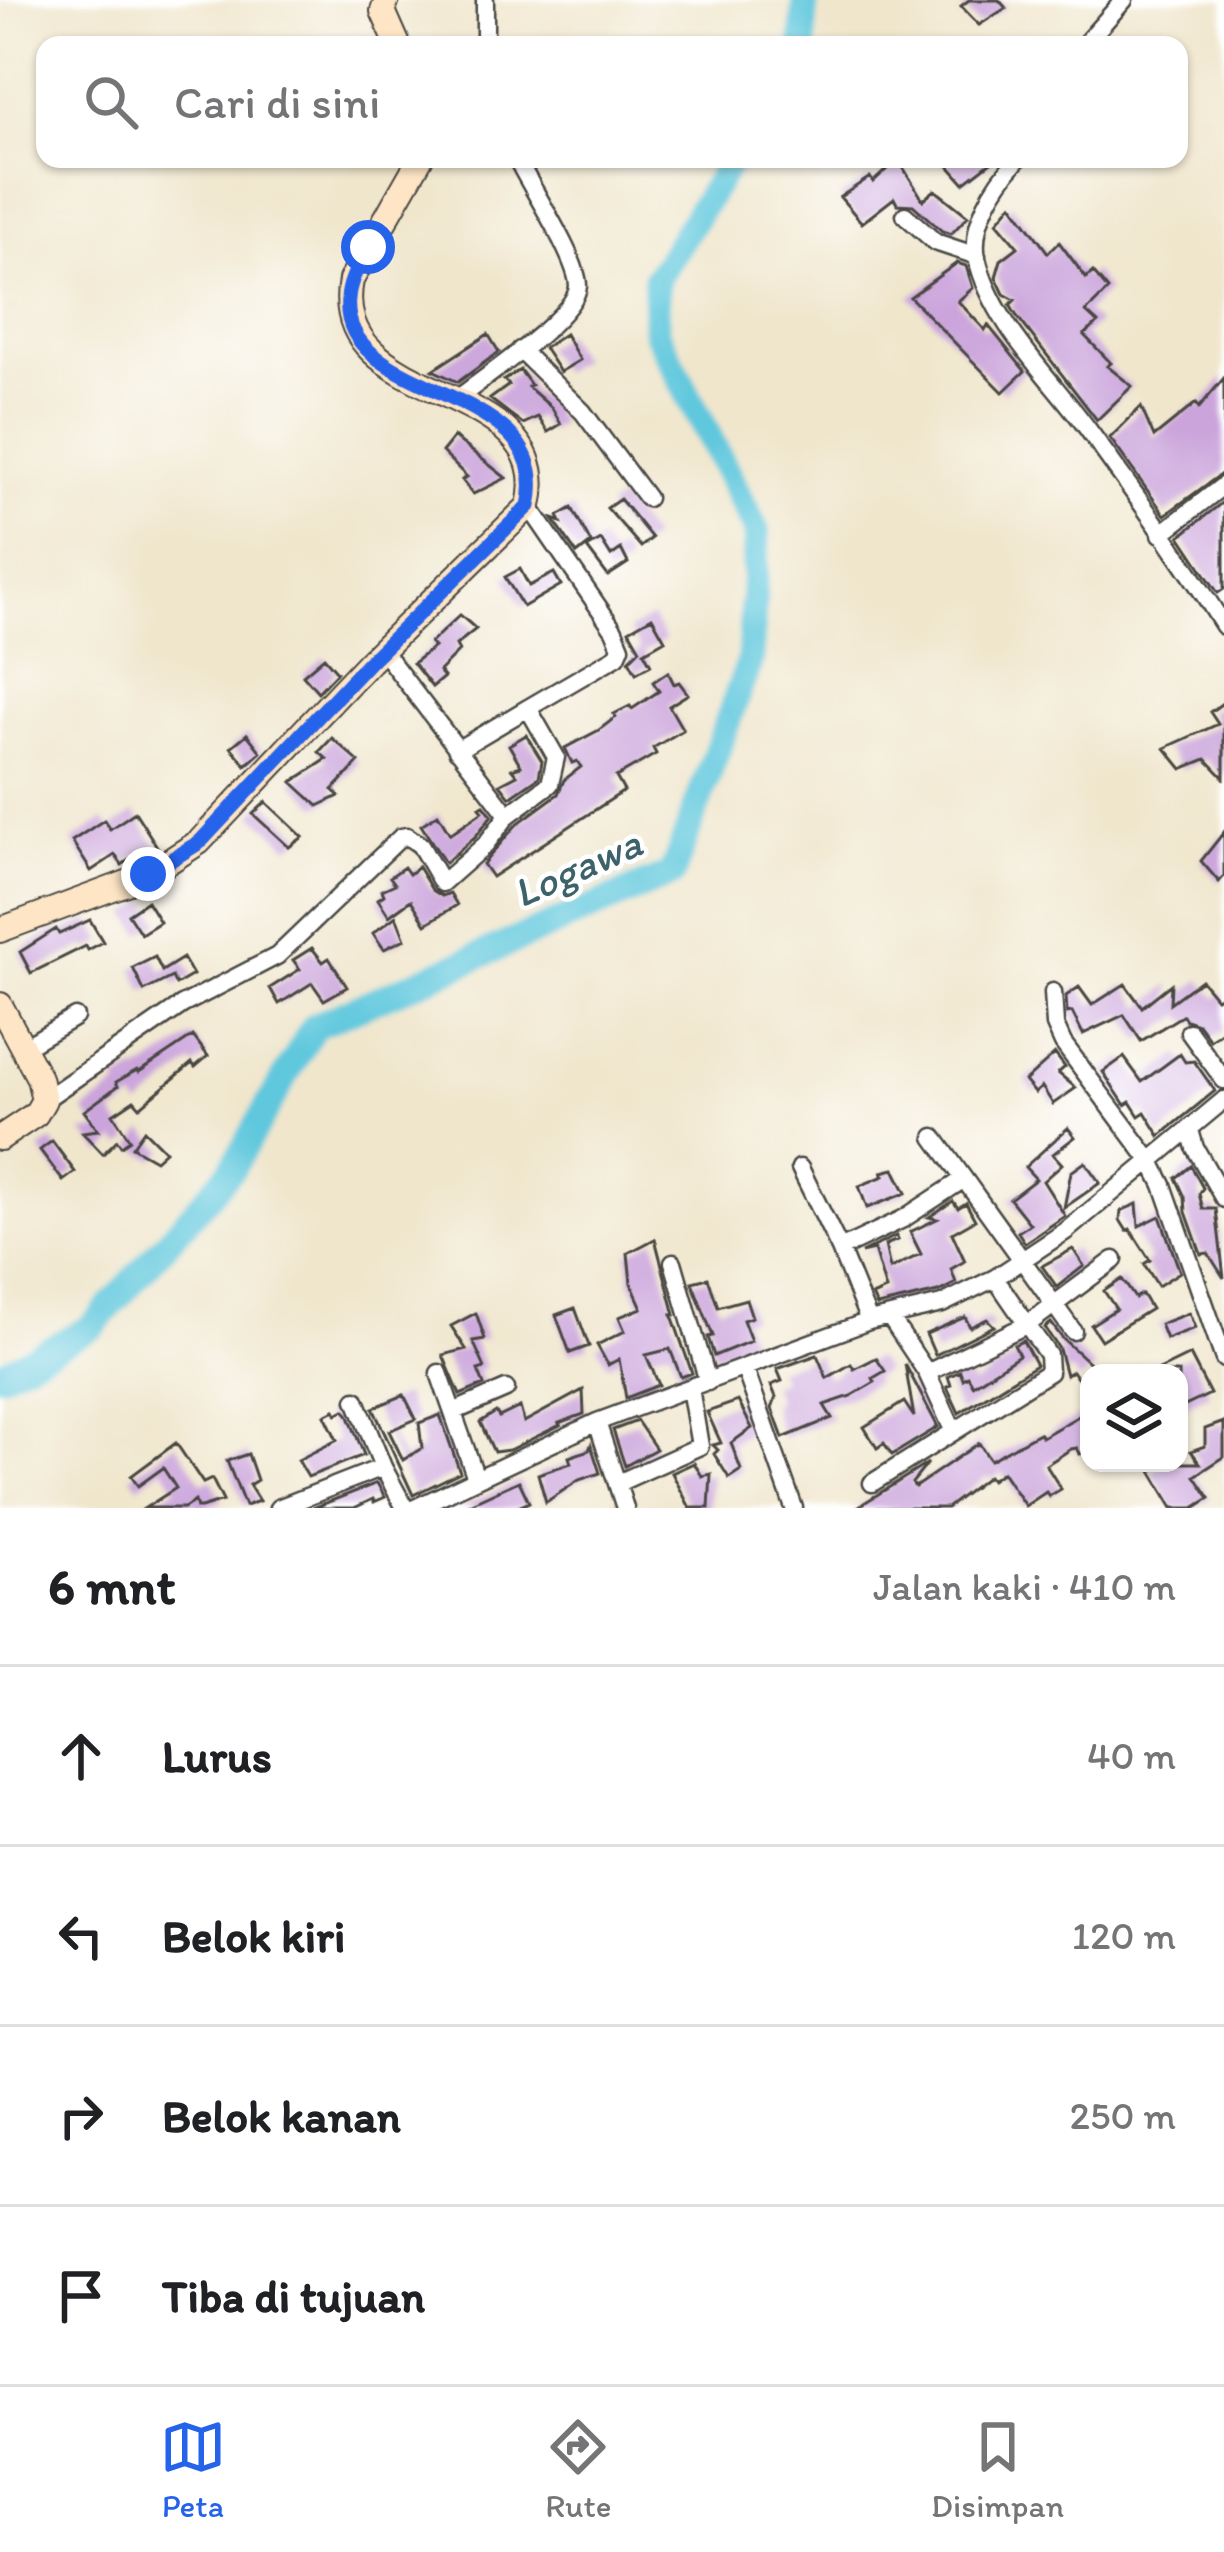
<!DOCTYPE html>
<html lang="id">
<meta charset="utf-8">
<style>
body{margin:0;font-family:Itim,sans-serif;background:#f6f6f6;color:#202124}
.controls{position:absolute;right:36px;bottom:36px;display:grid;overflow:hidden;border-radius:24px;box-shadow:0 3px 9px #0004}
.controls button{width:108px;height:108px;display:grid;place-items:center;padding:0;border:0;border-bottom:3px solid #e0e0e0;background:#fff;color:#202124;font:60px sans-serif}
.stop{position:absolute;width:36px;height:36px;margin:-27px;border:9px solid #2563eb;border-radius:50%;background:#fff}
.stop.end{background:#2563eb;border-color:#fff;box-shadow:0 3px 12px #0008}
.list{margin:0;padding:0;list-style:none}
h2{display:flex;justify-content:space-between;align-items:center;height:156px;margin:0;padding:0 48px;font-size:51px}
h2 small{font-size:39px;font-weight:400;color:#757577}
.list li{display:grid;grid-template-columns:78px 1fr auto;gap:36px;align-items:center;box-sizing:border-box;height:180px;padding:0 48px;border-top:3px solid #e0e0e0}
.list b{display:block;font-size:45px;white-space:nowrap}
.list em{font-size:39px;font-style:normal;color:#757577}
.icon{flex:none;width:66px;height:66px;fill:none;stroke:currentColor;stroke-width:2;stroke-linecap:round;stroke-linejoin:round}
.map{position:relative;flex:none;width:1224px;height:1508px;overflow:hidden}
.search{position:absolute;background:#fff;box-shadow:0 3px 9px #0004;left:36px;right:36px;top:36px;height:132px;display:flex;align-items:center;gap:30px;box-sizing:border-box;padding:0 42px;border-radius:24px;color:#757577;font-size:45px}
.sheet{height:876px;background:#fff}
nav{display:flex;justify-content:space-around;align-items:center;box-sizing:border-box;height:168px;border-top:3px solid #e0e0e0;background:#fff;font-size:33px;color:#757577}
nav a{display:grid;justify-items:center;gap:6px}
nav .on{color:#2563eb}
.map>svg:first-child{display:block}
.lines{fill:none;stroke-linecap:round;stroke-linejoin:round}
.river{stroke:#60c8dd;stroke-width:27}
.building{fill:#cba4db}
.minor-casing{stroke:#494743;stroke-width:21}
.secondary-casing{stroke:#494743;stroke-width:28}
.minor{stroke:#fff;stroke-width:16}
.secondary{stroke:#fde5c5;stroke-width:24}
.route{stroke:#2563eb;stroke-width:15}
.labels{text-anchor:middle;stroke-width:9;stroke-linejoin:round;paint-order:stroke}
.water-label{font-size:42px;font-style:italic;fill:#3e6269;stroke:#fff}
</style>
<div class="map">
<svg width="1224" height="1508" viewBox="0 0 1224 1508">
<rect width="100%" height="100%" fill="#fff"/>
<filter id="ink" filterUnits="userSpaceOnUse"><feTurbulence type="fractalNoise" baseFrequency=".00833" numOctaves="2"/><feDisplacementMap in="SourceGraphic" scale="24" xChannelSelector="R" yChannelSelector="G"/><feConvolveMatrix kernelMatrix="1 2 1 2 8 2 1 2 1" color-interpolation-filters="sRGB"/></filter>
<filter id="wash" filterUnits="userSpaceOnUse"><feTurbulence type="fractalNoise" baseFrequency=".004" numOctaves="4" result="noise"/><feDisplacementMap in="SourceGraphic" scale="48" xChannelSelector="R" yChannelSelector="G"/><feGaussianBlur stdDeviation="2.7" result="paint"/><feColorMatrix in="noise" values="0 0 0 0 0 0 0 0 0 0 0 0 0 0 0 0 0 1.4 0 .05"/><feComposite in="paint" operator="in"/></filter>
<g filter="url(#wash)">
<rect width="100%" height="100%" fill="#f0e6cc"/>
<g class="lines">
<!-- river -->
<path class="river" d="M 803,45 L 805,0
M 0,1374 L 92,1327 L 232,1169 L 314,1026 L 672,874 L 750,660 L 757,532 L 656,331 L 656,279 L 732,159"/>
</g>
<g id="blocks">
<!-- building -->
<path class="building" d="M 969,0 L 999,0 L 1006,8 L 979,25 L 961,6 Z
M 898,159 L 923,200 L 935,190 L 968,216 L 951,234 L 942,231 L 913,205 L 897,204 L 894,198 L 862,223 L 840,197 L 870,177 L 873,182 Z
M 943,159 L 995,159 L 964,183 Z
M 1012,204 L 1048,253 L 1059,242 L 1086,278 L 1093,272 L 1108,290 L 1086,312 L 1098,323 L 1084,335 L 1111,363 L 1107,366 L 1132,386 L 1097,420 L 1016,315 L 1010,305 L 1015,300 L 1004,294 L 996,277 L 1001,260 L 1018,247 L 997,222 Z
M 957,263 L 966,266 L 973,288 L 958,301 L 985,330 L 988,325 L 1025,371 L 1003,392 L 910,297 Z
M 488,334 L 499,352 L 458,382 L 433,370 Z
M 565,334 L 580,360 L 560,372 L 544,348 Z
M 520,370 L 531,385 L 528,387 L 552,408 L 561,424 L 548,432 L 538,417 L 523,424 L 490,399 L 509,385 L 504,380 Z
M 1224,378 L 1224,472 L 1165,515 L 1110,438 L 1141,407 L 1154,437 L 1196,403 L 1199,408 Z
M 454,437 L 506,478 L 473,494 L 462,480 L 467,477 L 442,452 Z
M 620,499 L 652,538 L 641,547 L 607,508 Z
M 1224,501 L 1224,589 L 1218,593 L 1180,536 Z
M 572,508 L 591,543 L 577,554 L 553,519 L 561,522 L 558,516 Z
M 601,540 L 611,556 L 621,549 L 628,563 L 608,576 L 587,548 Z
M 520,569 L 529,586 L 554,573 L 561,585 L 523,607 L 505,577 Z
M 460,615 L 476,629 L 456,645 L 459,651 L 439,671 L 444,677 L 432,687 L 413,663 L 434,647 L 430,643 Z
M 652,617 L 665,640 L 644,652 L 651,665 L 636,673 L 629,660 L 640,649 L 629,630 Z
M 324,657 L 337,672 L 318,692 L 303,675 Z
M 668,672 L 674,684 L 679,682 L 688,694 L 669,706 L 683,730 L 653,748 L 656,754 L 616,777 L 624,791 L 492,877 L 483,864 L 517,824 L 558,794 L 564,780 L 581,767 L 577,761 L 572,763 L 565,748 L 599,730 L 616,717 L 614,714 L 630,706 L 632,709 L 659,691 L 653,682 Z
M 1224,702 L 1224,778 L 1206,759 L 1182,769 L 1165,748 L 1218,724 L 1210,712 Z
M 247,734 L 261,752 L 246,765 L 231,747 Z
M 526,735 L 542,761 L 539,777 L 510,797 L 500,784 L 517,775 L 512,769 L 521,766 L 509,745 Z
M 332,738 L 359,762 L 333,790 L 339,796 L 318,806 L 292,782 L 327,759 L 319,752 Z
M 266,802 L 303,837 L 289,847 L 253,814 Z
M 484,805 L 492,815 L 476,836 L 445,863 L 421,825 L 438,814 L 450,834 L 483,811 L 480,807 Z
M 135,812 L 158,848 L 141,859 L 136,855 L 122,865 L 115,855 L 91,871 L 72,841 L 104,820 L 110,829 Z
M 1224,832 L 1224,876 L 1219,882 L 1201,861 Z
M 404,867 L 409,874 L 418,867 L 432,890 L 442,896 L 450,893 L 457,905 L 426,924 L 411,900 L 389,916 L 378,899 L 384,895 L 382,890 L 395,884 L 390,877 Z
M 147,901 L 160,922 L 141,934 L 128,914 Z
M 396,916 L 405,939 L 384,949 L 373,933 Z
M 90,920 L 103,942 L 88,950 L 86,946 L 31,973 L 20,952 L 56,929 L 59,934 Z
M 312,948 L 323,962 L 329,958 L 347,987 L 324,1000 L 312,983 L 279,1004 L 270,988 L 300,969 L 293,960 Z
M 155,957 L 162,971 L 183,958 L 193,975 L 176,985 L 172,977 L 144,991 L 133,968 Z
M 1201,980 L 1216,998 L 1224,993 L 1224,1030 L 1210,1040 L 1198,1024 L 1186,1020 L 1183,1015 L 1141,1041 L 1124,1015 L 1083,1034 L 1072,1012 L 1067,1013 L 1066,996 L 1079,987 L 1092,1005 L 1125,984 L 1142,1007 L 1171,984 L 1170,1003 Z
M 193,1036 L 208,1056 L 195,1067 L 192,1063 L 140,1107 L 134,1100 L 113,1114 L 130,1140 L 121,1146 L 117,1140 L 103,1154 L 82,1132 L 98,1130 L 84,1111 L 118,1086 L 116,1082 L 137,1070 L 139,1072 Z
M 1055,1054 L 1065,1067 L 1058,1073 L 1076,1088 L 1053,1104 L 1042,1087 L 1035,1093 L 1025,1081 Z
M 1180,1054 L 1185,1062 L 1194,1061 L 1215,1091 L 1160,1136 L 1145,1112 L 1139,1116 L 1130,1102 L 1125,1105 L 1103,1072 L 1124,1057 L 1142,1082 Z
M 1068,1128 L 1075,1137 L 1053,1154 L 1062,1164 L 1043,1181 L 1065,1216 L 1025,1243 L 1018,1232 L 1030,1224 L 1010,1199 L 1036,1179 L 1025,1167 Z
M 144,1130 L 165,1151 L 155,1160 L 132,1147 Z
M 52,1141 L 75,1172 L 63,1181 L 40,1150 Z
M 1085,1162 L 1100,1183 L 1064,1208 L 1071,1172 Z
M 1191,1166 L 1203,1188 L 1199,1194 L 1203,1209 L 1216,1209 L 1224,1278 L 1208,1253 L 1201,1254 L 1186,1212 L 1185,1197 L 1176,1178 Z
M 894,1169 L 906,1193 L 867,1208 L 859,1186 L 884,1176 L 882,1172 Z
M 953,1201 L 958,1208 L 966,1203 L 975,1220 L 952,1233 L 965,1261 L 951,1269 L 956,1283 L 938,1292 L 877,1306 L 872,1296 L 886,1290 L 874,1250 L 861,1253 L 896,1236 L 898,1240 L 885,1245 L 890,1269 L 921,1254 L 910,1232 L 937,1219 L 929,1217 Z
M 1137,1204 L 1139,1226 L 1160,1216 L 1180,1272 L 1158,1286 L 1144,1264 L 1150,1260 L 1130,1229 L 1127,1231 L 1120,1220 L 1121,1211 Z
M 655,1239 L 675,1315 L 672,1315 L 692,1373 L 681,1377 L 670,1349 L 646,1355 L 659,1385 L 626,1398 L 619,1359 L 608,1365 L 597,1345 L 625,1331 L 619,1317 L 642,1308 L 631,1283 L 628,1253 Z
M 1073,1249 L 1084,1266 L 1057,1287 L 1042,1266 Z
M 708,1278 L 718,1307 L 746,1299 L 752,1317 L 743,1320 L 751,1341 L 714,1356 L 708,1337 L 713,1336 L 692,1282 Z
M 1122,1279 L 1135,1298 L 1142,1294 L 1151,1309 L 1101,1340 L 1091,1325 L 1116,1309 L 1104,1291 Z
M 575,1308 L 589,1346 L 570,1353 L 556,1315 Z
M 476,1313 L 485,1339 L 473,1341 L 485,1368 L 478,1370 L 484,1385 L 460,1395 L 443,1355 L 466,1349 L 451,1326 Z
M 1189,1313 L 1195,1328 L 1166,1339 L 1160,1324 Z
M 965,1317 L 970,1327 L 987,1319 L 994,1326 L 935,1355 L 926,1334 Z
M 1051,1323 L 1063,1339 L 1096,1369 L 1079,1381 L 1072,1371 L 1066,1375 L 1059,1349 L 1045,1328 Z
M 1023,1341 L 1036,1365 L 959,1413 L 947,1387 L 951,1385 L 948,1377 L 960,1371 L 963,1379 L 968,1376 L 973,1385 L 1019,1355 L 1014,1345 Z
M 817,1355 L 827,1378 L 851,1364 L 854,1369 L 876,1358 L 885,1371 L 873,1378 L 875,1382 L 851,1396 L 824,1405 L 832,1418 L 783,1438 L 772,1408 L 776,1397 L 771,1385 L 782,1381 L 777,1369 Z
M 1190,1355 L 1210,1394 L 1185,1406 L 1179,1393 L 1179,1373 L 1153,1373 Z
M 905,1364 L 938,1427 L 892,1455 L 884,1443 L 877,1448 L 864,1427 L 904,1402 L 914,1417 Z
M 583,1390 L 584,1414 L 559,1423 L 560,1425 L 509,1450 L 494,1452 L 480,1422 L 496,1412 L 499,1417 L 520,1407 L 524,1422 Z
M 404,1395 L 416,1419 L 389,1431 L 403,1460 L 422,1448 L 419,1423 L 440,1415 L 460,1472 L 413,1495 L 373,1408 Z
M 738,1401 L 752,1428 L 731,1443 L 741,1470 L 729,1478 L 714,1454 L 718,1450 L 713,1445 L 721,1443 L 707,1412 Z
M 335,1410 L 337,1414 L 344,1410 L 348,1414 L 364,1455 L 308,1477 L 298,1460 L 337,1440 L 325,1415 Z
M 1089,1410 L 1089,1449 L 1080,1454 L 1077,1448 L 1071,1449 L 1046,1465 L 1061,1489 L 1049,1496 L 1046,1492 L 1025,1506 L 1002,1472 L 991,1480 L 988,1476 L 947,1508 L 856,1508 L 928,1463 L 912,1483 L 915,1487 L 979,1443 L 990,1460 L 1039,1433 L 1042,1437 Z
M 637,1421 L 656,1449 L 625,1466 L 613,1430 Z
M 1224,1422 L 1224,1457 L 1195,1476 L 1210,1498 L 1194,1508 L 1173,1508 L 1151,1471 L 1167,1463 L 1200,1463 L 1191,1451 L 1205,1446 L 1205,1429 Z
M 176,1443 L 203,1483 L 212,1479 L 223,1501 L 201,1508 L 197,1508 L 195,1501 L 184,1508 L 145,1508 L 176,1488 L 163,1468 L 138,1486 L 131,1476 Z
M 591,1445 L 600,1473 L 579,1480 L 546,1502 L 538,1474 L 571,1463 L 569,1457 L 589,1450 Z
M 248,1454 L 257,1480 L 249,1485 L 259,1501 L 245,1506 L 227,1461 Z
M 694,1463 L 702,1476 L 711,1474 L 709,1508 L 690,1508 L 672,1473 Z
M 519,1481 L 529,1502 L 516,1508 L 460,1508 Z
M 377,1483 L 385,1497 L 374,1502 L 373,1499 L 354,1508 L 313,1508 Z"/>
</g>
</g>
<g filter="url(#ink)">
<use href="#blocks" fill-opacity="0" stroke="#494743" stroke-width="3"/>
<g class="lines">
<!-- minor casing -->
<g class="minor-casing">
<path id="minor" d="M 485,0 L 485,45
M 1084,45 L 1124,0
M 1018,159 C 995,184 970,223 977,258 C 992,323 1049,376 1087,428 C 1134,493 1182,558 1224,626
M 905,215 L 935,242 L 977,256
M 520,350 L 583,412 L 647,498
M 457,399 C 483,378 577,316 578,286 C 578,259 530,186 517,159
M 1161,534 L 1224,485
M 382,650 L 508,815
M 457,750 L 528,708
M 1053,992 L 1055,1025 L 1063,1043 L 1152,1163 L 1163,1185 L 1224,1359
M 1189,1032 L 1224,1080
M 23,1048 L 75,1017
M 44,1100 L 182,1005 L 277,956 L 401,837 L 407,836 L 420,845 L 442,883 L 485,845 L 508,815 L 550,784 L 556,757 L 528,708 L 617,656 L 621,647 L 614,630 L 529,506
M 1190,1130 L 1195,1148 L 1224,1199
M 934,1137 L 1073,1331
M 800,1168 L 840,1249 L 869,1321
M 840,1249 L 903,1219 L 964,1179
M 673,1262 L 708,1382
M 891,1319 L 927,1373 L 953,1430
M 745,1369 L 794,1508
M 439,1373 L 476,1478
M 927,1373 L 1028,1324 L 1114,1260
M 356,1400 L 383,1467 L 405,1508
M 453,1412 L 506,1389
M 597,1422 L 625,1508
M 618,1483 L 700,1446 L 690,1388
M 872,1483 L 1049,1372 L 1048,1355 L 995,1278
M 278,1508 L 383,1467
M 415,1508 L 597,1422 L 869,1321 L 942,1304 L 995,1278 L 1066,1231 L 1224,1100"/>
</g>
<!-- secondary casing -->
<g class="secondary-casing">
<path id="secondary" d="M 387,0 L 383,11 L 398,45
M 0,930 L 148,875 L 199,842 L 369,662 L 529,506 C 559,377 326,409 351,280 L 420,159
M 0,1005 L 39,1078 L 44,1100 L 36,1114 L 0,1138"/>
</g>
<!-- minor -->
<use href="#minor" class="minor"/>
<!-- secondary -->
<use href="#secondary" class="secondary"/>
</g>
</g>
<g class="lines" filter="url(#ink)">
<!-- route -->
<path class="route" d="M 148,874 L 200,842 L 369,662 L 529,506 C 557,382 338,401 348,299 C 349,280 360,264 368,247"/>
</g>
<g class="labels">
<!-- water labels -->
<g class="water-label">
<text transform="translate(577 867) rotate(-24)" y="15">Logawa</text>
</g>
</g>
</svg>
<div class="controls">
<button><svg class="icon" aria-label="layers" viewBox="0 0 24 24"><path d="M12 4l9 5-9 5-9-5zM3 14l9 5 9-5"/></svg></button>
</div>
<div class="stop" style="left:368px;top:247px"></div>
<div class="stop end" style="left:148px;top:874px"></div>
<div class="search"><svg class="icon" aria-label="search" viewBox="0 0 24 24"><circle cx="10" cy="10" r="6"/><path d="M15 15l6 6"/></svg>Cari di sini</div>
</div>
<section class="sheet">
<h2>6 mnt<small>Jalan kaki · 410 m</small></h2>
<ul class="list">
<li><svg class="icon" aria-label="ahead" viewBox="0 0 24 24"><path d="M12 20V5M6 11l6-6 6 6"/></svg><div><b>Lurus</b></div><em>40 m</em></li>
<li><svg class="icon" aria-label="left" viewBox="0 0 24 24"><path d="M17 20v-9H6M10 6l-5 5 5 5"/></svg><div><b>Belok kiri</b></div><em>120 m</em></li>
<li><svg class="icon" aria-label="right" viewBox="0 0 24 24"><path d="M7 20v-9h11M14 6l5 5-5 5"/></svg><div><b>Belok kanan</b></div><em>250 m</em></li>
<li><svg class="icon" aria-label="arrive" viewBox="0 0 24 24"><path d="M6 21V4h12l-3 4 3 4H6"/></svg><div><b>Tiba di tujuan</b></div></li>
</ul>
</section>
<nav>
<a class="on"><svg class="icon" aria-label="map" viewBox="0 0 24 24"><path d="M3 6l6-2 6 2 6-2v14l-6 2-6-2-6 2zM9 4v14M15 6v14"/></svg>Peta</a>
<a><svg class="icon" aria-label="directions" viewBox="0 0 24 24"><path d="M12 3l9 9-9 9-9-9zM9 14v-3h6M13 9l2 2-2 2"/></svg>Rute</a>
<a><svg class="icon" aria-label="saved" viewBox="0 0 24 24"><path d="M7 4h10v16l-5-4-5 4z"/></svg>Disimpan</a>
</nav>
